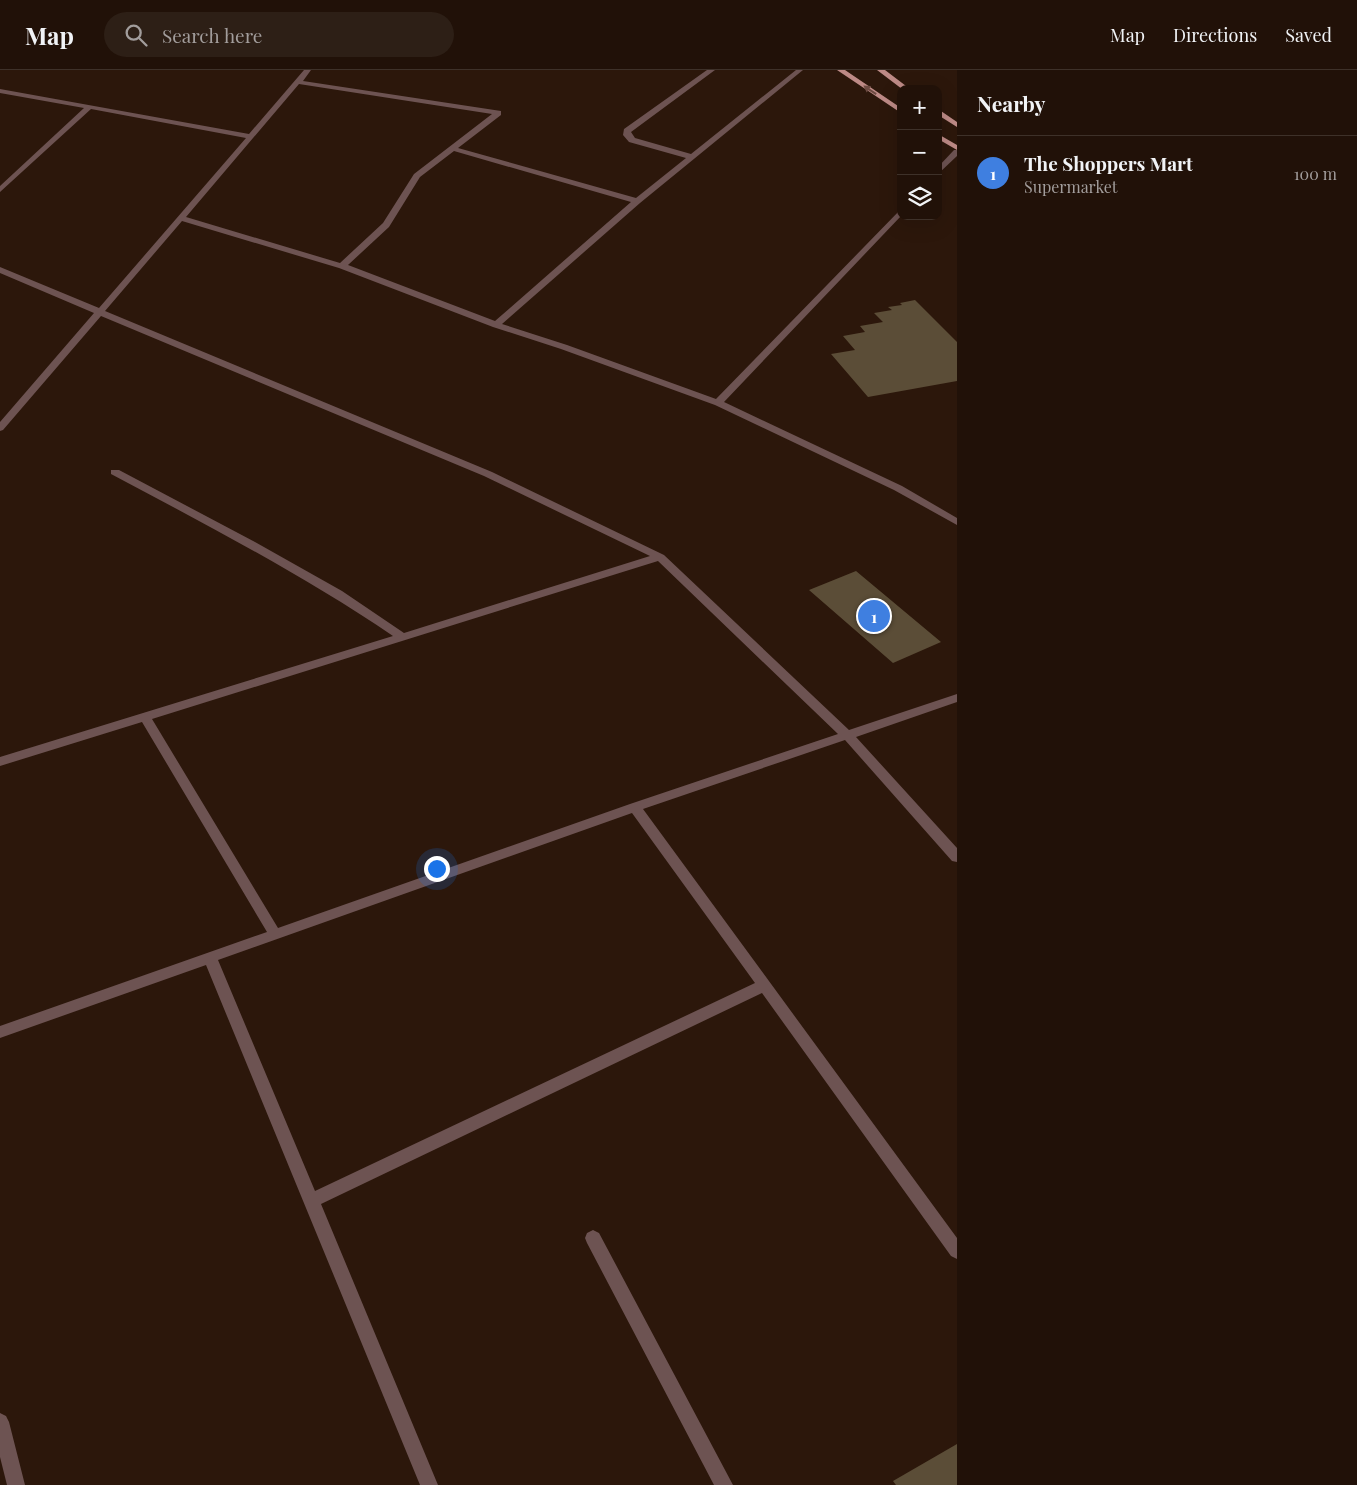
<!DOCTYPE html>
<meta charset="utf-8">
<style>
body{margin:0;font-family:"Playfair Display",serif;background:#2d1f16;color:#f1f3f6}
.controls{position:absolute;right:15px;top:15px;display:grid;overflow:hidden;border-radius:10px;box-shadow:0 5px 20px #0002}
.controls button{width:45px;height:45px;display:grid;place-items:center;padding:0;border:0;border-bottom:1px solid #3e3129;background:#211108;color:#f1f3f6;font:25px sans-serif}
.you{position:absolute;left:436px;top:798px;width:18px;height:18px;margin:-12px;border:4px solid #fff;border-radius:50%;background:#1a73e8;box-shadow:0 0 0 8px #1a73e833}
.badge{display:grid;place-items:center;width:32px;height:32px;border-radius:50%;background:#d93025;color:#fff;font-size:16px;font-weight:700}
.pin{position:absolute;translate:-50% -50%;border:2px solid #fff;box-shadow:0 1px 5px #0006}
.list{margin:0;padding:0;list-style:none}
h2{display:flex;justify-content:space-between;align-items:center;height:65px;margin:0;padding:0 20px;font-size:21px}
h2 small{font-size:16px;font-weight:400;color:#a29d9c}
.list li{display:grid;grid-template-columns:32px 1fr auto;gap:15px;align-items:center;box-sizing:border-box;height:75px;padding:0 20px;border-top:1px solid #3e3129}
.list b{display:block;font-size:19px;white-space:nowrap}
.list p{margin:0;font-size:16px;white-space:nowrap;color:#a29d9c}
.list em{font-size:16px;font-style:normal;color:#a29d9c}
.icon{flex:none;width:28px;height:28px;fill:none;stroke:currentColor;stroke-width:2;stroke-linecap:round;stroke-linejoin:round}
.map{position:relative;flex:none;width:957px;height:1415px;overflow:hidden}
header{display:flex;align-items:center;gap:30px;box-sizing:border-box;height:70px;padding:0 25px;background:#211108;border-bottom:1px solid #3e3129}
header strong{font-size:24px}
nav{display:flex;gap:28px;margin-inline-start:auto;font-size:18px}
.search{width:350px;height:45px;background:#2d1f16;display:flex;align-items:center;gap:12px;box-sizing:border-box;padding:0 18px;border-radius:28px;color:#a29d9c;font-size:19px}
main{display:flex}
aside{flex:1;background:#211108}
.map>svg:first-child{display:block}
.building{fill:#5b4d37}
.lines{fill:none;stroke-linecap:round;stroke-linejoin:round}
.minor{fill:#6d5352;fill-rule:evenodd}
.major{fill:#bd8a86;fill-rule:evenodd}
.oneway{fill:#6d4b42}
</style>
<header>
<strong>Map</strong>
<div class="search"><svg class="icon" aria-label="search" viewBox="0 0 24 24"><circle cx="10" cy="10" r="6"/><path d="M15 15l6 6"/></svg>Search here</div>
<nav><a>Map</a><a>Directions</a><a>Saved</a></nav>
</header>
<main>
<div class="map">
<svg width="957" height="1415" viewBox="0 0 957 1415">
<rect width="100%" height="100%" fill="#2c170b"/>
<!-- building -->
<path class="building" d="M 915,230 L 957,272 L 957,311 L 868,327 L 831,284 L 855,280 L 843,266 L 865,262 L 860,256 L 883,252 L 874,243 L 892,240 L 888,237 L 902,235 L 900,233 Z
M 856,501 L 941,572 L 893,593 L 809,520 Z
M 957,1374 L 957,1415 L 896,1415 L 893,1411 Z"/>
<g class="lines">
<!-- minor -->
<path class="minor" d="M 304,0 L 311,0 L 303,11 L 501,41 L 501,45 L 458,78 L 636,128 L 686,88 L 629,72 L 623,65 L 624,59 L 707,0 L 715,0 L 631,62 L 635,68 L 691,84 L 796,0 L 803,0 L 640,133 L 502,254 L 567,275 L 716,329 L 901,139 L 901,146 L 724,332 L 902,416 L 957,448 L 957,455 L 894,420 L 715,335 L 561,279 L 493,257 L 339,198 L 182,151 L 105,241 L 492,402 L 664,485 L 849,660 L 957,624 L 957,632 L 856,667 L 957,778 L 957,792 L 952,791 L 845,670 L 643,739 L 957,1168 L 957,1189 L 951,1186 L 762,923 L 321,1134 L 438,1415 L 420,1415 L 206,895 L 0,968 L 0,956 L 267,862 L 142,652 L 0,696 L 0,687 L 393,566 C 303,505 207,455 111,404 L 111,400 L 119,400 L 255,472 L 342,521 L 404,563 L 650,486 L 484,406 L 101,246 L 3,360 L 0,361 L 0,352 L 94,243 L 0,203 L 0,197 L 99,238 L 246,68 L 91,39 L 0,122 L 0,116 L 84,38 L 0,23 L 0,19 L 249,64 ZM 299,14 L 492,44 L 414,104 L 383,153 L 340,193 L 186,147 ZM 454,81 L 631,132 L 495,251 L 348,195 L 389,157 L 420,107 ZM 658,491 L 838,664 L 630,734 L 278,858 L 152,649 ZM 632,743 L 755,913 L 315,1121 L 218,890 Z
M 954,80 L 957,80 L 957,86 L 938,104 L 938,97 Z
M 593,1160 L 599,1163 L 733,1415 L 714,1415 L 587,1173 L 585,1168 L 587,1163 Z
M 0,1343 L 6,1346 L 9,1352 L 25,1415 L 7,1415 L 0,1387 Z"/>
<!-- major -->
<path class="major" d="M 837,0 L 845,0 L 901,38 L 901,43 Z
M 877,0 L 885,0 L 910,19 L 902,19 Z
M 938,39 L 957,52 L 957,57 L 938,45 Z
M 938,64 L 957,75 L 957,80 L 938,69 Z"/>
</g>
<!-- one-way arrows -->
<defs><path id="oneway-solid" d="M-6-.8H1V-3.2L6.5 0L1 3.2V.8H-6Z" transform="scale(1.25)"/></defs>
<use class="oneway" href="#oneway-solid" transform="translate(870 20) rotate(-146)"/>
</svg>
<div class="controls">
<button>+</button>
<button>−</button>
<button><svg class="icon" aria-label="layers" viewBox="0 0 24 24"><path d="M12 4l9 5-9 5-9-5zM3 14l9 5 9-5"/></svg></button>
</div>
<div class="you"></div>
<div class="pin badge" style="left:874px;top:546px;background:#3f7fe0">1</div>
</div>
<aside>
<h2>Nearby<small></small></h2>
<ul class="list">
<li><span class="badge" style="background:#3f7fe0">1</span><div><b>The Shoppers Mart</b><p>Supermarket</p></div><em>100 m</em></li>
</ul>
</aside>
</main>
